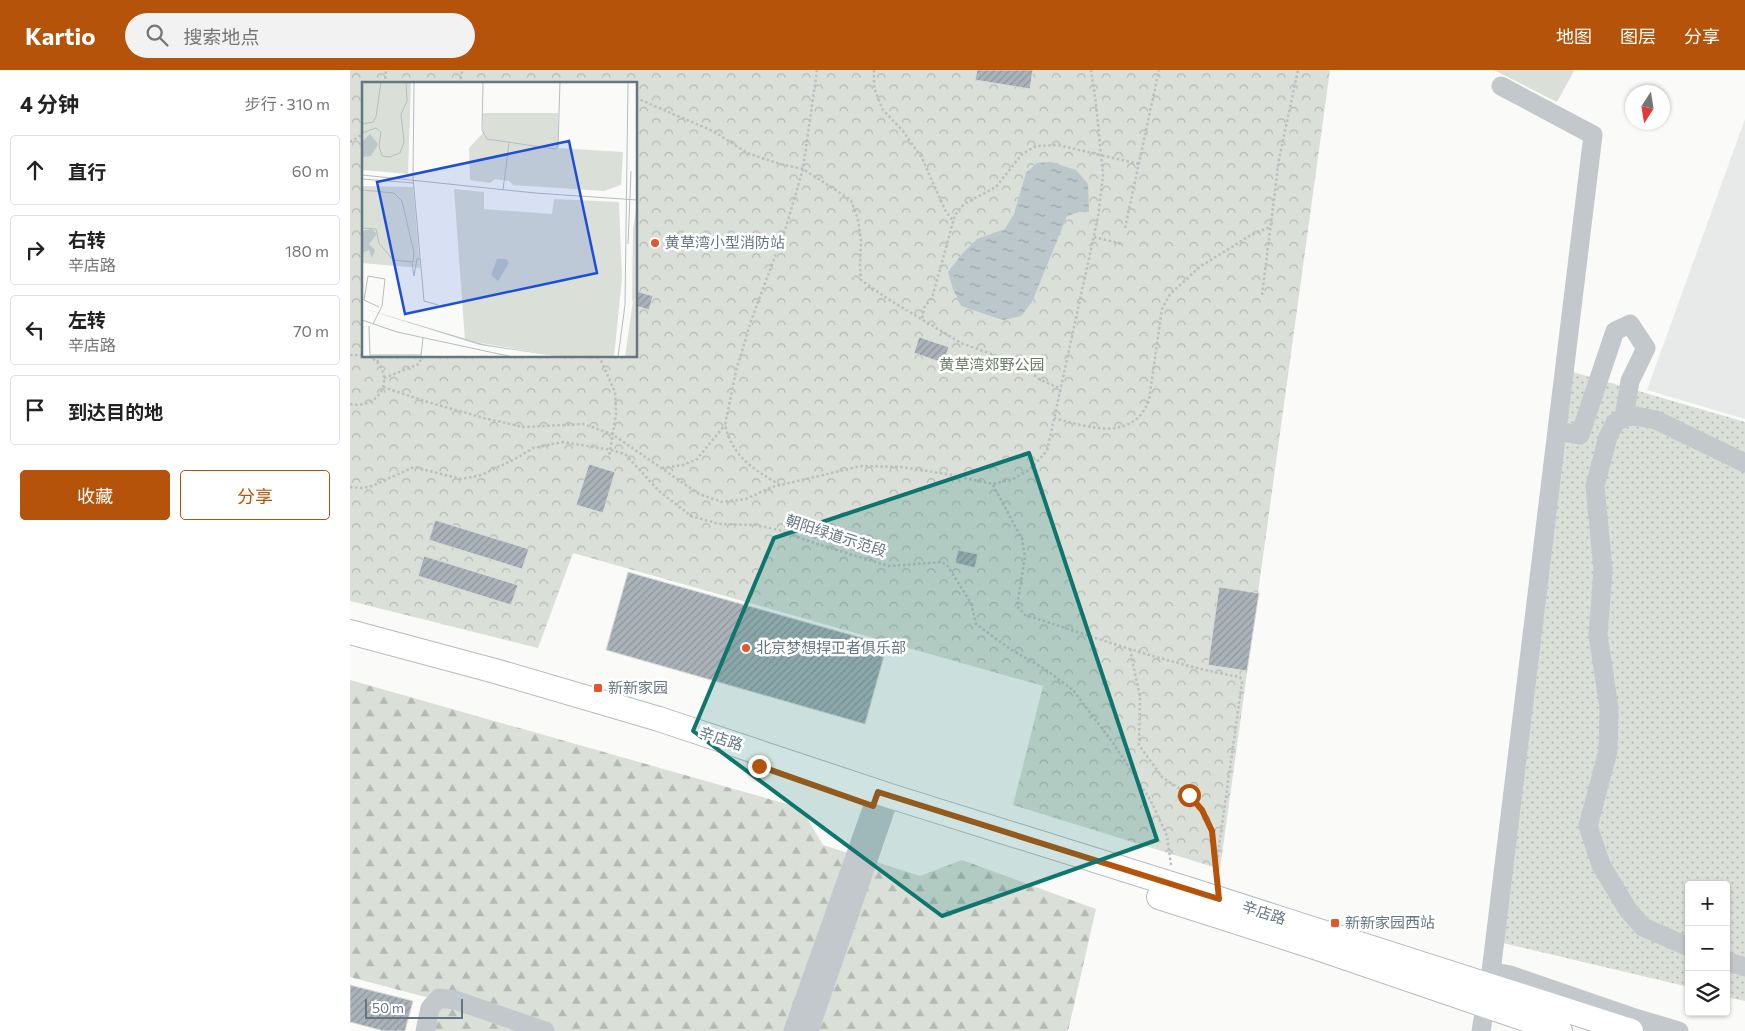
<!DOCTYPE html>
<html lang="zh">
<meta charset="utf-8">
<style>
body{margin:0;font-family:Commissioner,"Noto Sans SC",sans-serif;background:#f2f2f2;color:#222}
.controls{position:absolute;right:15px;bottom:15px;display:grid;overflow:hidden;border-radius:5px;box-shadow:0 1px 4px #0004}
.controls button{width:45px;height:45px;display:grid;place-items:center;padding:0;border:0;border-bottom:1px solid #e0e0e0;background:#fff;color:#222;font:25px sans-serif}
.compass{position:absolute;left:1275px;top:15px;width:45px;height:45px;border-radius:50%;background:#fff;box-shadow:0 1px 4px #0004;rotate:192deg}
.scale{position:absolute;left:15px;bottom:12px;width:98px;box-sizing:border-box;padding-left:5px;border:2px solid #657683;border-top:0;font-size:14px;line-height:18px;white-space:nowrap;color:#657683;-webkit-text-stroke:4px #fff;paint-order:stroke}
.stop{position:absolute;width:15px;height:15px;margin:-11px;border:4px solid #b45309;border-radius:50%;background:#fff}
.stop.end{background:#b45309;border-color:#fff;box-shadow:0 1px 5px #0008}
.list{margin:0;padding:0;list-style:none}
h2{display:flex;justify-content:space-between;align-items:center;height:65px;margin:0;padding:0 20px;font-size:21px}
h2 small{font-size:16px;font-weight:400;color:#767676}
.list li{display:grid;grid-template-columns:32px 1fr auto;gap:15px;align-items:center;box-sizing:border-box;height:70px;margin:0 10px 10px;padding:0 10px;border:1px solid #e0e0e0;border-radius:5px}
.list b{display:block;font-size:19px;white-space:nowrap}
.list p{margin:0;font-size:16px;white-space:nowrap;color:#767676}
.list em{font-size:16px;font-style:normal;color:#767676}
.actions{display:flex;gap:10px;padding:15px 20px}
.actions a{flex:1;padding:11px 0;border:1px solid #b45309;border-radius:5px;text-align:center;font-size:18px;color:#b45309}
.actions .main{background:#b45309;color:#fff}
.icon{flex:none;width:28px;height:28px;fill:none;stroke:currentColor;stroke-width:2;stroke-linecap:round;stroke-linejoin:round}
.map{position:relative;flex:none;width:1395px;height:961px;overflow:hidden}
header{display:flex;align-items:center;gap:30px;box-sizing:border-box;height:70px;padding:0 25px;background:#b45309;color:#fff}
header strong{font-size:24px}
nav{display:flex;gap:28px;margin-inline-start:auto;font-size:18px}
.search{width:350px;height:45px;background:#f2f2f2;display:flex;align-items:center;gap:12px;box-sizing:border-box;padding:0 18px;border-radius:28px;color:#767676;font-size:19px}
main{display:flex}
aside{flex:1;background:#fff}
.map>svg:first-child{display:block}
.built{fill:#e8e9e9}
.grass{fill:url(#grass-dots)}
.forest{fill:url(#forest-firs)}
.park{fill:url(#park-crowns);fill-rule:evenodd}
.garden{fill:#dadfd7}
.water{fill:url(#water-ripples)}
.building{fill:url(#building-hatch);stroke:#dcdcda}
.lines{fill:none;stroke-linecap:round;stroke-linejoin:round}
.major-casing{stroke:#b5babe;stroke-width:26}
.path{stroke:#bbbfc2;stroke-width:2.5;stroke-dasharray:2.5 2.5;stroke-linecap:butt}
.minor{stroke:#c3c8cc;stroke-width:19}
.major{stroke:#fff;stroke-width:24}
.route{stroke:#b45309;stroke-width:6}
.marked{fill:#0f766e;fill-opacity:0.2;stroke:#0f766e;stroke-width:4;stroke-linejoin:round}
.poi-dot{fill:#e4572e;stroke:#fff;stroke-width:2}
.labels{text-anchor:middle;stroke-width:5;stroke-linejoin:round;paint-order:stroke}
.poi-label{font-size:15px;fill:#657683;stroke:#fff;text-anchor:start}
.park-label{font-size:15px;fill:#687a64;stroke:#fff}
.street-label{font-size:15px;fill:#657683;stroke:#fff}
.inset-road{fill:none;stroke:#b5bdc2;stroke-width:1}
.view{fill:#1d4ed8;fill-opacity:0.15;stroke:#1d4ed8;stroke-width:2.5}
.inset-edge{fill:none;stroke:#657683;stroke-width:2.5}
</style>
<header>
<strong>Kartio</strong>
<div class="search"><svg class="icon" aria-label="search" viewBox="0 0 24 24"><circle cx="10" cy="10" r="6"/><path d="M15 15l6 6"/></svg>搜索地点</div>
<nav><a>地图</a><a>图层</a><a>分享</a></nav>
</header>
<main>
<aside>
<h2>4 分钟<small>步行 · 310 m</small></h2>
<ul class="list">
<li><svg class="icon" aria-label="ahead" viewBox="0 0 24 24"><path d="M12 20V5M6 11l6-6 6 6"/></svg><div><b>直行</b></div><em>60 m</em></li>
<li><svg class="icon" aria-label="right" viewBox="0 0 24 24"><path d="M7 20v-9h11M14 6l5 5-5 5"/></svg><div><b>右转</b><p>辛店路</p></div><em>180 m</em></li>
<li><svg class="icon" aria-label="left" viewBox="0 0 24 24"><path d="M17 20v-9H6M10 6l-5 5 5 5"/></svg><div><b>左转</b><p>辛店路</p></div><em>70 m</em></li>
<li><svg class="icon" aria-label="arrive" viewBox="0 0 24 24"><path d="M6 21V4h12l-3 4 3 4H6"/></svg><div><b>到达目的地</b></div></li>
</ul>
<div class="actions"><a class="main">收藏</a><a>分享</a></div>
</aside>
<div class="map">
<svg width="1395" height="961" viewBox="0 0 1395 961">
<defs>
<pattern id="grass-dots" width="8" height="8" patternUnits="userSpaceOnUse" patternTransform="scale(1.25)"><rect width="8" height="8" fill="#dadfd7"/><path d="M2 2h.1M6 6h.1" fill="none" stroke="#b4b9b4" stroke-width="1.8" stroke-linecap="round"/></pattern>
<pattern id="forest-firs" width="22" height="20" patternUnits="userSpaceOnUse" patternTransform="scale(1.25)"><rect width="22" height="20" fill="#dadfd7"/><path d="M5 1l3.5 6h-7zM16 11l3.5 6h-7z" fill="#b4b9b4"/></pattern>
<pattern id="park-crowns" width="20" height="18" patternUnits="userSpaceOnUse" patternTransform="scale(1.25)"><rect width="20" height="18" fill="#dadfd7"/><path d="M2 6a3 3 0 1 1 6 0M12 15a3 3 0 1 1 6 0" fill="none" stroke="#b4b9b4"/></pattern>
<pattern id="water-ripples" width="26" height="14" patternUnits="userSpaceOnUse" patternTransform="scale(1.25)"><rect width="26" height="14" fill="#bbc7cb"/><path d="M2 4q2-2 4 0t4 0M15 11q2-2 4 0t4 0" fill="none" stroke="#9ca6aa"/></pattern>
<pattern id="building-hatch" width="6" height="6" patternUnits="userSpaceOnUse" patternTransform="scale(1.25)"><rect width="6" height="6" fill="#aab3b9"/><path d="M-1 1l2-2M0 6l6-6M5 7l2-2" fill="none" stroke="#8e969c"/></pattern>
</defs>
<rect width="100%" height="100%" fill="#fafaf8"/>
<!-- built -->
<path class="built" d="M 1395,49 L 1395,349 L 1297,320 Z"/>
<!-- grass -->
<path class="grass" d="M 1223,302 L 1395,352 L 1395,931 L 1376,927 L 1376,815 L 1339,815 L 1339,917 L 1149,872 Z"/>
<!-- forest -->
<path class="forest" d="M 0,610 L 451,738 L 473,775 L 570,806 L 612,790 L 746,839 L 718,961 L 75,961 L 83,929 L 0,907 Z"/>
<!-- park -->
<path class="park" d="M 0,0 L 980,0 L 870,799 L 663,735 L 693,616 L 223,483 L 188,578 L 0,531 ZM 14,14 L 286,14 L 286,286 L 14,286 Z"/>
<!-- garden -->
<path class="garden" d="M 1144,0 L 1223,0 L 1224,1 L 1207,32 Z"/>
<!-- water -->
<path class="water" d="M 701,92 L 726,100 L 738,114 L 739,142 L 729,142 L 717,146 L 682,232 L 671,246 L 653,250 L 611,236 L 603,219 L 598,202 L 612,184 L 627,169 L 655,159 L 664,144 L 676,103 L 687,93 Z"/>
<!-- building -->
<path class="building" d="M 627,0 L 683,0 L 680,19 L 625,10 Z
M 286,221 L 303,226 L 299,240 L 286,236 Z
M 569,267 L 599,277 L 593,293 L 564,283 Z
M 239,394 L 265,402 L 253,443 L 226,435 Z
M 85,450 L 179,479 L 172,499 L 79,470 Z
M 608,480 L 628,484 L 625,498 L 605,493 Z
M 74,486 L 168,515 L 161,535 L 68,506 Z
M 278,502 L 537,575 L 515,654 L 256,580 Z
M 869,517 L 909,523 L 897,601 L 858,595 Z
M 0,915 L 63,931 L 55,961 L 34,961 L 0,952 Z"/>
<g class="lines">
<!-- major casing -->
<g class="major-casing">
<path id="major" d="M 0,562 L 145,601 L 309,649 L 540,726 L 869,829 L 1281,961
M 809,827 L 965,877 L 1210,961"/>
</g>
<!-- path -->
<path class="path" d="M 524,0 L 524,18 L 533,40 L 553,61 L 572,88 L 595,140 L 604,152
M 110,12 L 117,14
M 35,14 L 36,0
M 110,14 L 112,0
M 286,28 L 365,62 L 397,83 L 430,94 L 453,99 L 501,130 L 508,149 L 511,171 L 510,197 L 511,210 L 538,229 L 611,273 L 672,295 L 689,309 L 711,319
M 0,72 L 14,63
M 775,158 L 809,0
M 744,167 L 772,174
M 912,225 L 929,89 L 948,0
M 572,248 L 575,236 L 582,228 L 605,145 L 614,134 L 646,117 L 672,84 L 686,76 L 708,75 L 789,94
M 0,285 L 14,285
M 249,286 L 265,322 L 266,344 L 259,388
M 27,292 L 33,286
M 34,308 L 69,294 L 72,286
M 33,317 L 81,333 L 134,348 L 173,357 L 233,354 L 262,364 L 349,424 L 372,432 L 396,429 L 422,417 L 511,396 L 551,397 L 596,404 L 643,414 L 663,409 L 679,400 L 697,381 L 748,147 L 753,105 L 746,34 L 741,0
M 0,334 C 32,340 48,303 19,286
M 704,348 C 737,357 783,373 799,330 L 812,239 L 820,224 L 851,196 L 901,165 L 920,157
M 312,398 L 333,395 L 347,389 L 375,355
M 430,415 C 403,399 383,387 375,355 L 386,301 L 401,251 L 436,157 L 453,99 L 467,0
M 643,415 L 672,469 L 675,487 L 667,536 L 675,545 C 745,567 816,594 890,607 L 892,612 L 866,798
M 0,417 L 12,418 L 22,416 L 64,397 L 111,409 L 131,405 L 165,389 L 183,378 L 213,372 L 261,380 L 275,384 L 309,421 L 341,446 L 369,454 L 406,455 L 429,460 L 467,474 L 539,496 L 591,492 L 597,495 L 621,533 L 626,554 L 660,579 L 695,599 L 723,620 L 763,673 L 801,731 L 817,766 L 821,795
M 780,579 L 790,627 L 789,675 L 812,707 L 839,725 L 852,739 L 862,761 L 865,792
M 866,798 L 867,810"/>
<!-- minor -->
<path class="minor" d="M 1207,361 L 1230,365 L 1265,261 L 1280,254 L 1296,278 L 1280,311 L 1274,347
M 1339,877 L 1293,857 L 1278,840 L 1251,795 L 1238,756 L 1258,681 L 1259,638 L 1248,565 L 1253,500 L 1245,416 L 1258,367 L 1265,353 L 1274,347 L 1286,346 L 1306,350 L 1395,393
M 1376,891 L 1395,897
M 1141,902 L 1160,905 L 1282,947 L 1329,961
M 75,961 L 80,938 L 89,928 L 105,930 L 195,961
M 443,961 L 528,722
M 459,961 L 540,726
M 1131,961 L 1141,902 L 1243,65 L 1151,16"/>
<!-- major -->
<use href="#major" class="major"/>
</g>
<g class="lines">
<!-- route -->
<path class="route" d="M 409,696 L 523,736 L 528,722 L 869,829 L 862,761 L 852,740 L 839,725"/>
</g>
<!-- marked area -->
<path class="marked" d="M 679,383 L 807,770 L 592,846 L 343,661 L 424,468 Z"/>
<!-- markers -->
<g class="poi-dot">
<circle cx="305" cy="173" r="5"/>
<circle cx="396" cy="578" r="5"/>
<rect x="243" y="613" width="10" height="10" rx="2.5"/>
<rect x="980" y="848" width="10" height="10" rx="2.5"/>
</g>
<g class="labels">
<!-- poi labels -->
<g class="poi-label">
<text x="315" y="178">黄草湾小型消防站</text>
<text x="406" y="583">北京梦想捍卫者俱乐部</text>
<text x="258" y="623">新新家园</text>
<text x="995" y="858">新新家园西站</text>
</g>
<!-- park labels -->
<g class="park-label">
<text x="642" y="300">黄草湾郊野公园</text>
</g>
<!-- street labels -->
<g class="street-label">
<text transform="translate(486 466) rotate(18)" y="5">朝阳绿道示范段</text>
<text transform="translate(371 669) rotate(18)" y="5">辛店路</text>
<text transform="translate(914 843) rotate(18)" y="5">辛店路</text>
</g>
</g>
<!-- overview -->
<g transform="translate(12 12)">
<rect width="275" height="275" fill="#fafaf8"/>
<path d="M 0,0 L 49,0 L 46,92 L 0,88 ZM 0,104 L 51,105 L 58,186 L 0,181 ZM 271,219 L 275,219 L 275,275 L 263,275 Z" fill="#dadfd7"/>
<path d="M 121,31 L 196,31 L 196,66 L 261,70 L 259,103 L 242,109 L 151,103 L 147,99 L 133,97 L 128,101 L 108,98 L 107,66 L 121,51 ZM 275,121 L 275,218 L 270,219 L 271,147 Z" fill="#dadfd7"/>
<path d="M 92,107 L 122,110 L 122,127 L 190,132 L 192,117 L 257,120 L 260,196 L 252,275 L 199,275 L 103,258 Z" fill="#dadfd7"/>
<path d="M 8,52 L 16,62 L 9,74 L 0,75 L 0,60 ZM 10,147 L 15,152 L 7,162 L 13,168 L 10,176 L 7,168 L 0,171 L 0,149 ZM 135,177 L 144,177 L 147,181 L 136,199 L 129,193 ZM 0,226 L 121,262 L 200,275 L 118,263 Z" fill="#bbc7cb"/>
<path class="inset-road" d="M 52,0 L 51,96 L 62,219 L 76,223M 121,0 L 120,48 L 125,57 L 193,67 L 196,65 L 198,0M 0,42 L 11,40 L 14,35 L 19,0M 0,51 L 14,46 L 19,50 L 17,64 L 20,74 L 28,75 L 38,71 L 42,60 L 39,32 L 45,19 L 44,0M 0,93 L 173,111 L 275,118M 0,97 L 52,101M 0,108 L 32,111 L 40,119 L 52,171 L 51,180 L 31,178 L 17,161 L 14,147 L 0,146M 141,108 L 147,61M 266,162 L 269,89M 50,181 L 52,194 L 55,177 L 58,177M 0,238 L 35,250 L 151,275M 11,242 L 20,224 L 23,197 L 6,194 L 2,218 L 17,225M 7,244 L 8,274M 8,273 L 59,273M 59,274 L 61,256M 256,275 L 263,223 L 266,0"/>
<path class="view" d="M 207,59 L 235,191 L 43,232 L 15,100 Z"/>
<rect width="275" height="275" class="inset-edge"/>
</g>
</svg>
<div class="controls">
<button>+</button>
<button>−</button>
<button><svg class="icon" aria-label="layers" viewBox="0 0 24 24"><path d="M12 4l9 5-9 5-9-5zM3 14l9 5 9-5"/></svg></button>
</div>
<svg class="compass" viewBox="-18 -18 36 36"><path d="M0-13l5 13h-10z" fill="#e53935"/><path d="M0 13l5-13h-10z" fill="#767676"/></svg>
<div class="scale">50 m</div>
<div class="stop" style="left:839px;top:725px"></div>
<div class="stop end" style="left:409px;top:696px"></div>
</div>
</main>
